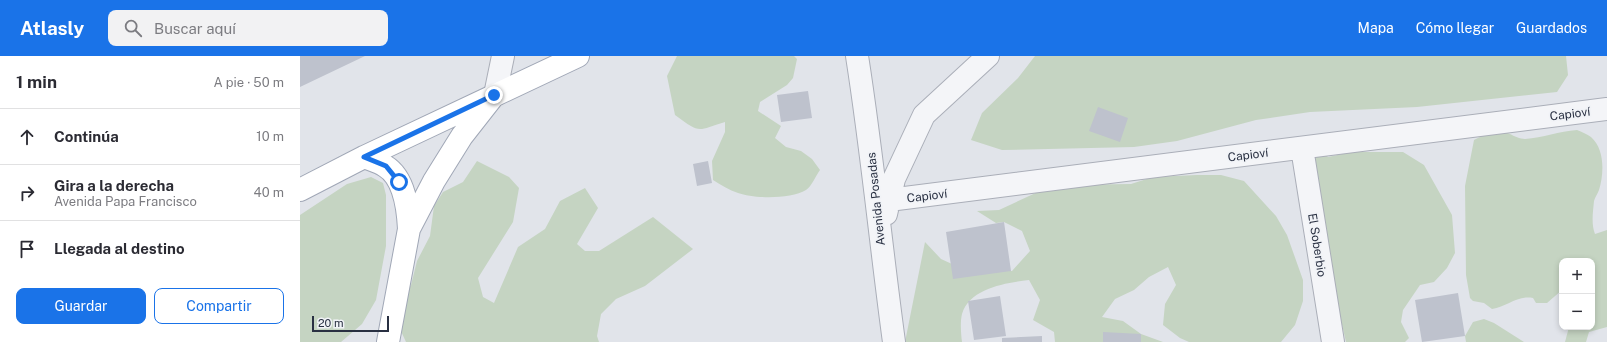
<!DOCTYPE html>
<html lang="es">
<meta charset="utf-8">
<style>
body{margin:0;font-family:"Public Sans",sans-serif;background:#f2f2f3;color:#2b2b33}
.controls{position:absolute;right:12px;bottom:12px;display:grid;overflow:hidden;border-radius:8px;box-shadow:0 2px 6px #0003}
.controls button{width:36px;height:36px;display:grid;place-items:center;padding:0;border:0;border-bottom:1px solid #e1e1e2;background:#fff;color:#2b2b33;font:20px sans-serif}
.scale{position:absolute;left:12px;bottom:10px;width:77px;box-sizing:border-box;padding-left:4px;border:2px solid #293042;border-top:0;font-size:11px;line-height:14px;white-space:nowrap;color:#293042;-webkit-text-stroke:3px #f1f3f7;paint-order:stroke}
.stop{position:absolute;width:12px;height:12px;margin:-9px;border:3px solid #1a73e8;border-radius:50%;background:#fff}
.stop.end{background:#1a73e8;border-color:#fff;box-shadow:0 1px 4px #0008}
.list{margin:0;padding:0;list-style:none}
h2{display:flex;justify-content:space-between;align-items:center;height:52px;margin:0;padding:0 16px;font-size:17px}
h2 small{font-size:13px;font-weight:400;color:#7c7c81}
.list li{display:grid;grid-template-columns:26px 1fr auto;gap:12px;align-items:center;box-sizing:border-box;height:56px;padding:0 16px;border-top:1px solid #e1e1e2}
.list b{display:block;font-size:15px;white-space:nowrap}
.list p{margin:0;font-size:13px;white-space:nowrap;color:#7c7c81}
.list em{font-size:13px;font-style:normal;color:#7c7c81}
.actions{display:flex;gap:8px;padding:12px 16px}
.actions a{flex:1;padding:9px 0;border:1px solid #1a73e8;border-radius:8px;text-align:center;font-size:14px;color:#1a73e8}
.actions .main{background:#1a73e8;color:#fff}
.icon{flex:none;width:22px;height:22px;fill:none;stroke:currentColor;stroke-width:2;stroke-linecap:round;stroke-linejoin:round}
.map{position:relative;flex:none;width:1307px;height:286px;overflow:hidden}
header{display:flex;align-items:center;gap:24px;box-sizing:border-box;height:56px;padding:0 20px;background:#1a73e8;color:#fff}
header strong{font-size:19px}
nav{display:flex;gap:22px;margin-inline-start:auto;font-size:14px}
.search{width:280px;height:36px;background:#f2f2f3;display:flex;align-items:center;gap:10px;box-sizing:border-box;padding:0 14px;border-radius:8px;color:#7c7c81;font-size:15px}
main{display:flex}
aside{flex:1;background:#fff}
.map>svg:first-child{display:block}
.green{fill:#c5d4c2}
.building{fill:#bec2cd}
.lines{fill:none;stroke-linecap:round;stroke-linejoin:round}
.minor-casing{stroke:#aaaeb8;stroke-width:24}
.major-casing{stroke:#a0a7b6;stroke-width:24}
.minor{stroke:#f4f5f8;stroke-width:22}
.major{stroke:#fff;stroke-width:22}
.route{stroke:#1a73e8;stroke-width:5}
.labels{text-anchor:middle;stroke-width:3.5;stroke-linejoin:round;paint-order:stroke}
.street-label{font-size:12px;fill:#293042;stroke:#f1f3f7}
</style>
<header>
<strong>Atlasly</strong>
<div class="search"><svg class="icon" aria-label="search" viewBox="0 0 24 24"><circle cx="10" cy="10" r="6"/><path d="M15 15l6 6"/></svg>Buscar aquí</div>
<nav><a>Mapa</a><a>Cómo llegar</a><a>Guardados</a></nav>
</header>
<main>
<aside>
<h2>1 min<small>A pie · 50 m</small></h2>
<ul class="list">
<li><svg class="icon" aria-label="ahead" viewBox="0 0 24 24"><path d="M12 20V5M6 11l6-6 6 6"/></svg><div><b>Continúa</b></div><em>10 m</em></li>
<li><svg class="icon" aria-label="right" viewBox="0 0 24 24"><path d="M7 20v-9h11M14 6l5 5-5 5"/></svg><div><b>Gira a la derecha</b><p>Avenida Papa Francisco</p></div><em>40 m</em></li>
<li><svg class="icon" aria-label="arrive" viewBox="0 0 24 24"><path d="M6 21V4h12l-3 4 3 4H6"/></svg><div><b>Llegada al destino</b></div></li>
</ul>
<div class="actions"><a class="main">Guardar</a><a>Compartir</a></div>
</aside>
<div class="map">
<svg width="1307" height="286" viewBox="0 0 1307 286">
<rect width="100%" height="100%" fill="#e1e4ea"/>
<!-- green -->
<path class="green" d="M 377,0 L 494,0 L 497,3 L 493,22 L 487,29 L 460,46 L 458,55 L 481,70 L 475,82 L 486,91 L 501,95 L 512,103 L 520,114 C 516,119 512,130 506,134 C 491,143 455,143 438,137 C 429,134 421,129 413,124 L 412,105 L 425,76 L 425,66 C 396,75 401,78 375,59 L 367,20 Z
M 735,0 L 1266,0 L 1268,19 L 1257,36 L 1117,51 L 1010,56 L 956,64 L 877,85 L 834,91 L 702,94 L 671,84 L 682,57 L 718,22 Z
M 1277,74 C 1282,76 1287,78 1291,81 C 1305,93 1304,118 1299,134 C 1298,137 1295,141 1294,145 C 1293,156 1291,168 1295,178 L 1307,174 L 1307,271 L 1289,276 L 1286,286 L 1265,286 L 1269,271 L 1292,271 L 1292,205 L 1262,205 L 1262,234 L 1247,247 L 1236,247 L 1233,242 C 1217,239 1207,251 1192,253 L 1184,247 L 1173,245 L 1170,242 L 1166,219 L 1165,130 L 1174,84 C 1185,78 1197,73 1210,78 C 1214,80 1220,83 1225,83 C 1243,82 1259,75 1277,74 Z
M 1022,95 L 1028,101 L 1052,96 L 1103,96 L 1124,109 L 1152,159 L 1155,197 L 1147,212 L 1134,226 L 1120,229 L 1103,254 L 1101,266 L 1109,282 L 1105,286 L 1046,286 L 1008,120 L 1013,100 Z
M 177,105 L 209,121 L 219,132 L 213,166 L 178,222 L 183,241 L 194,247 L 218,191 L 245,173 L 260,145 L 285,132 L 298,152 L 277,188 L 285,195 L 299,195 L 353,161 L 393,193 L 345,230 L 316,243 L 301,258 L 297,280 L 299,286 L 106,286 L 95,262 L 99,249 L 111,229 L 117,205 L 130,180 L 134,150 L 143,136 L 163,126 Z
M 897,119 L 921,119 L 944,125 L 976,160 L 987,179 L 1003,224 L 1003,245 L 995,269 L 981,286 L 889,286 L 880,282 L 863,269 L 865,248 L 876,229 L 868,211 L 849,221 L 834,234 L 815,243 L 802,261 L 823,265 L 841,278 L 863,286 L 755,286 L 754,276 L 733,264 L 740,244 L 729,224 C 706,227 670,232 662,258 C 660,266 661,278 662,286 L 605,286 L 625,186 L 641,203 L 663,213 L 712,215 L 730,195 L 722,175 L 704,166 L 696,167 L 677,155 L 699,154 L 740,135 L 761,129 L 831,128 L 853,121 Z
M 71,121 L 83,127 L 86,139 L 86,190 L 76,244 L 62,268 L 41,286 L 0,286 L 0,159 L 47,128 Z
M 1184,263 L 1194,267 L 1224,286 L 1166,286 L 1165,280 L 1173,266 Z"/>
<!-- building -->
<path class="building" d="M 0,0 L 65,0 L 0,31 Z
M 508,35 L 512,62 L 481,66 L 477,39 Z
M 798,51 L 828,62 L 820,86 L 789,75 Z
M 408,105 L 412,127 L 397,130 L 393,108 Z
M 704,166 L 711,215 L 653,223 L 646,176 Z
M 1158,237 L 1165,280 L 1122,286 L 1115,244 Z
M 700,240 L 706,280 L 674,284 L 668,245 Z
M 803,276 L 841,278 L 841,286 L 803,286 Z
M 742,280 L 742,286 L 702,286 L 702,282 Z"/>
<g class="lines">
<!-- minor casing -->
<g class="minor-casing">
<path id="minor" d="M 557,0 C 572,95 581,191 594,286
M 195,39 L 203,0
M 1002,92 L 1033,286
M 589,144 L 1307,53
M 586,158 L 594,123 L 624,59 L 688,0"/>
</g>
<!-- major casing -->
<g class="major-casing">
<path id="major" d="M 64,101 C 71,104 79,106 85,110 C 105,122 108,153 109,173
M 0,134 L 64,101 L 278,0
M 88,286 L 109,173 L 134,125 L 162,80 L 191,43"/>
</g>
<!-- minor -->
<use href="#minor" class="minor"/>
<!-- major -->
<use href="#major" class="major"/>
</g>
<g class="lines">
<!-- route -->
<path class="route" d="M 99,126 L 86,110 L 64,101 L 194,39"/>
</g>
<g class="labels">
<!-- street labels -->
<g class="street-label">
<text transform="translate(1270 58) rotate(-7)" y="4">Capioví</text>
<text transform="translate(948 99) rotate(-7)" y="4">Capioví</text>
<text transform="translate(627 140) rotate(-7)" y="4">Capioví</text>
<text transform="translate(576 143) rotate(-96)" y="4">Avenida Posadas</text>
<text transform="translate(1017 189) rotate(81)" y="4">El Soberbio</text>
</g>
</g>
</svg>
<div class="controls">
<button>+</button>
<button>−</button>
</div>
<div class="scale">20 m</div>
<div class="stop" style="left:99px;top:126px"></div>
<div class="stop end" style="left:194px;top:39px"></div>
</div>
</main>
